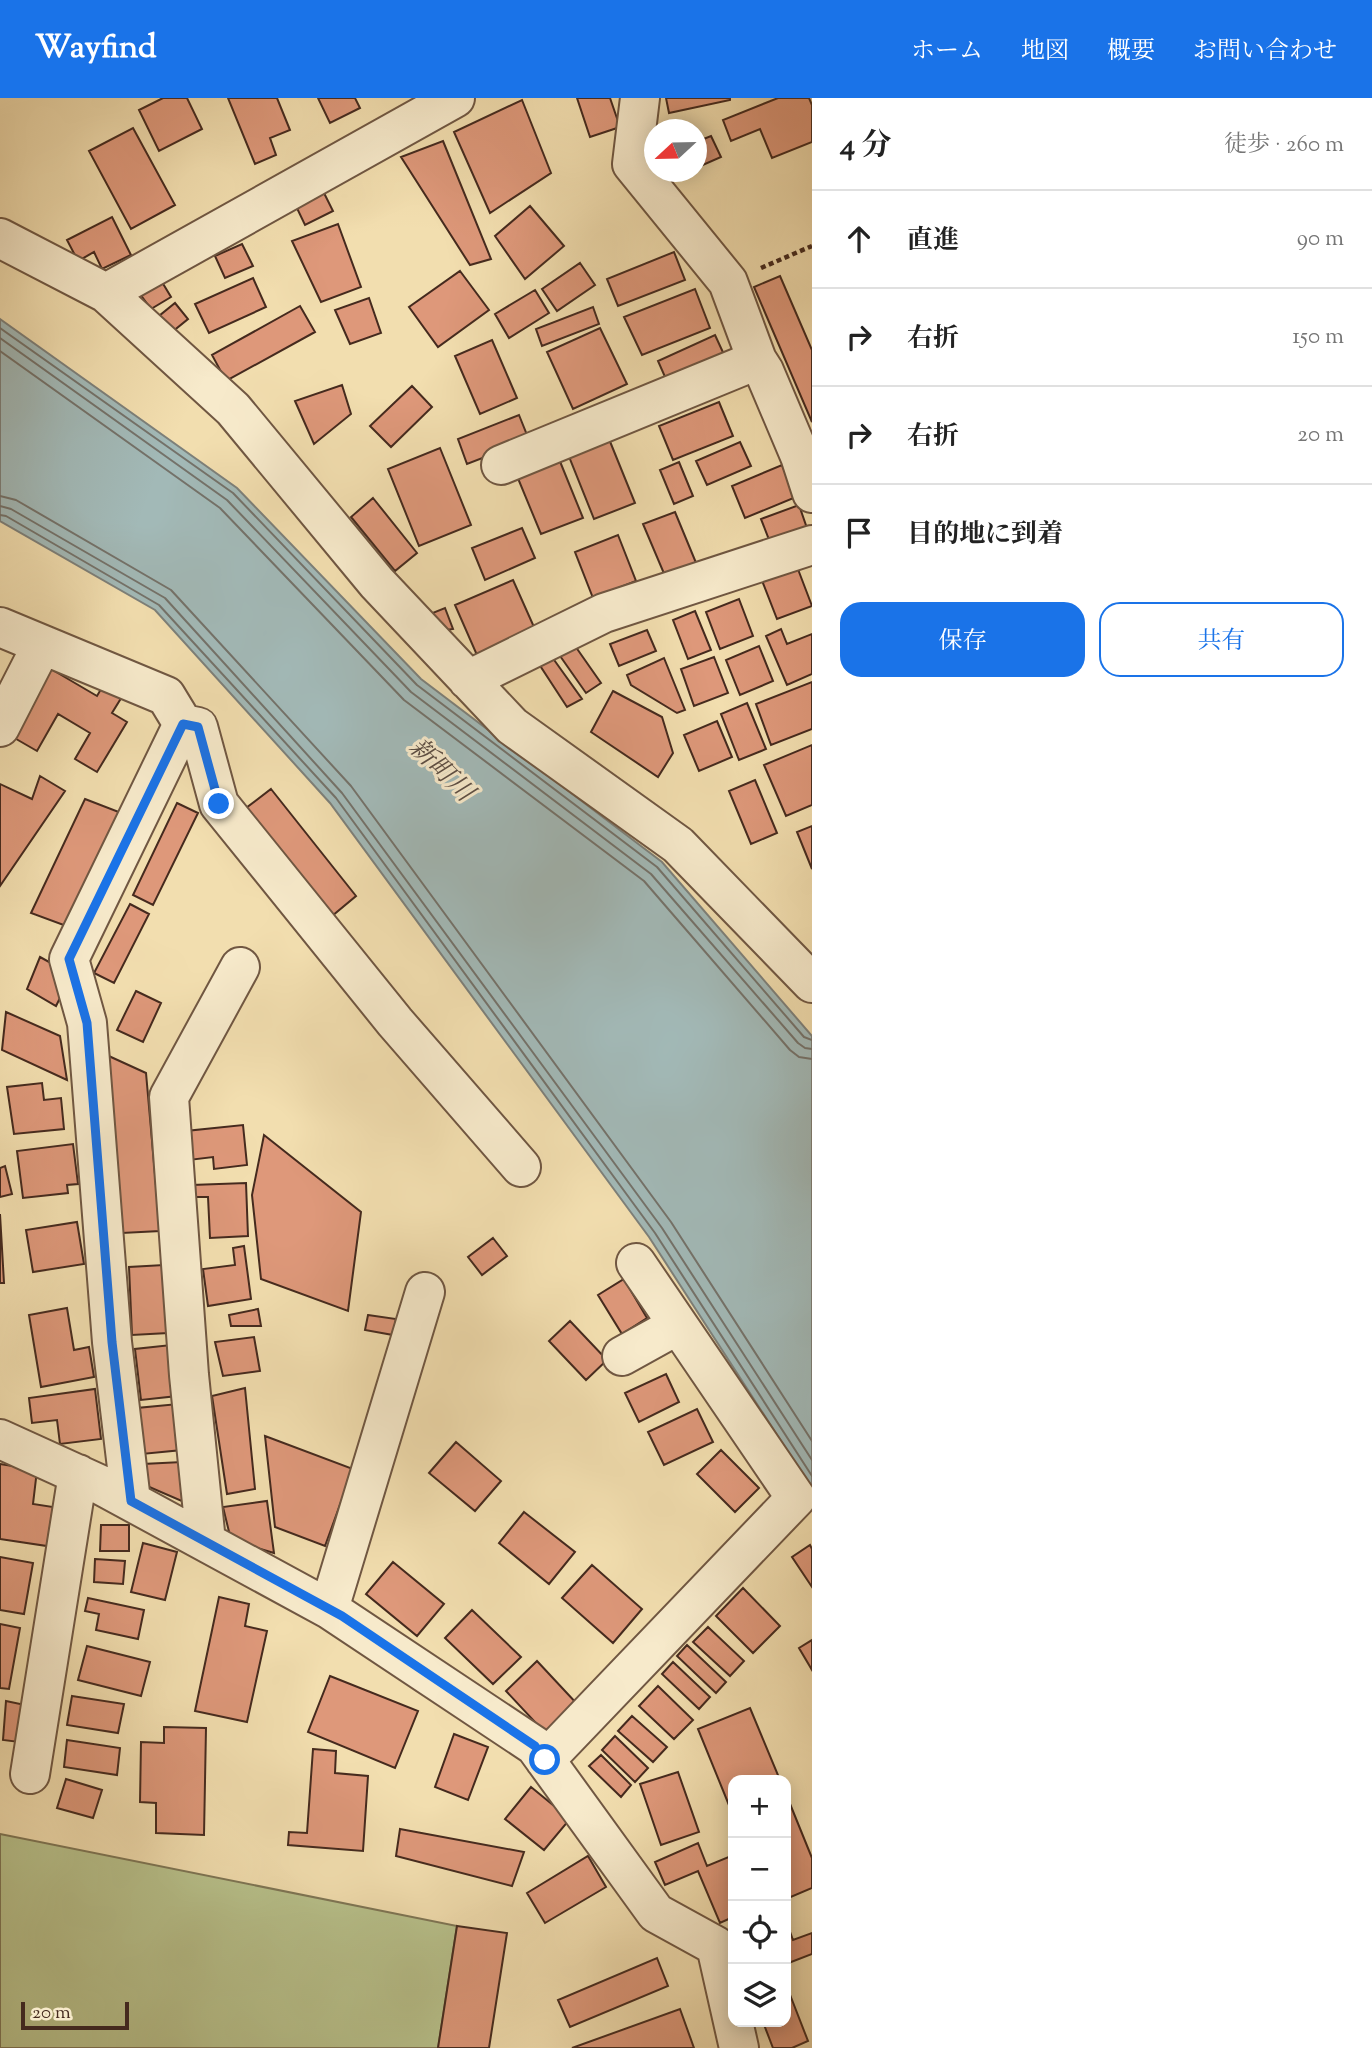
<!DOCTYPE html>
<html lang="ja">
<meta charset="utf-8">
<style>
body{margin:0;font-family:"Sorts Mill Goudy","Noto Serif JP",serif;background:#f2f2f2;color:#222}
.controls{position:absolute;right:21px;bottom:21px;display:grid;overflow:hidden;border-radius:14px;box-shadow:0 4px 18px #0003}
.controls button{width:63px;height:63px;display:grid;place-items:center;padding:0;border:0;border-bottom:2px solid #e0e0e0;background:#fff;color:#222;font:35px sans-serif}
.compass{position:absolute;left:644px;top:21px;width:63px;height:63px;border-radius:50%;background:#fff;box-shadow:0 4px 18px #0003;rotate:248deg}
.scale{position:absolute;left:21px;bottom:18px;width:108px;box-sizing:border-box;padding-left:7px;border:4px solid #452a1e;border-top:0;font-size:19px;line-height:24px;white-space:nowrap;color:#452a1e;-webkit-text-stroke:5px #f7eacb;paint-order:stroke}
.stop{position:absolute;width:21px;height:21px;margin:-16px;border:5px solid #1a73e8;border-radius:50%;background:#fff}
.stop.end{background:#1a73e8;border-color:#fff;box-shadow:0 2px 7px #0008}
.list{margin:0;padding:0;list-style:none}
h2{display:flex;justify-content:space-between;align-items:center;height:91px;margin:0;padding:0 28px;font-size:30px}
h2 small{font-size:23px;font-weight:400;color:#767676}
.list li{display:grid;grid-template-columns:46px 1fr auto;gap:21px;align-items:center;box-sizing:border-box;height:98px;padding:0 28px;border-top:2px solid #e0e0e0}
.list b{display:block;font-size:26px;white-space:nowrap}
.list em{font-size:23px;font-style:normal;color:#767676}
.actions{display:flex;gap:14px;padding:21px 28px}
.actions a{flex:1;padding:16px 0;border:2px solid #1a73e8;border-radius:21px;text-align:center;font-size:24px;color:#1a73e8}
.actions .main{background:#1a73e8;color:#fff}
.icon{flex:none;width:38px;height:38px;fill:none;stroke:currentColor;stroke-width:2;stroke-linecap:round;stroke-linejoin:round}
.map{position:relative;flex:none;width:812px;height:1950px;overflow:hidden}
header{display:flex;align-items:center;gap:42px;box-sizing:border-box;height:98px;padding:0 35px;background:#1a73e8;color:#fff}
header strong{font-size:33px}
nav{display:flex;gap:38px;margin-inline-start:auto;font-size:24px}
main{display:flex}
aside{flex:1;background:#fff}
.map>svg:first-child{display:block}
.green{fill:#b8c28c;stroke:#7e7655;stroke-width:2}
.water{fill:#a2b9b7;stroke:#7d807a;stroke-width:2}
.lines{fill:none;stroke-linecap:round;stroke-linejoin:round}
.shore{stroke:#74726a;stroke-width:2}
.building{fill:#de987a;stroke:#452a1e;stroke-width:2}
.minor-casing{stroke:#705742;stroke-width:42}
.path{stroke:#452a1e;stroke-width:4.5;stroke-dasharray:5 3.5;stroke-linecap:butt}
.minor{stroke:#f7eacb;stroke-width:38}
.route{stroke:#1a73e8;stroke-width:9}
.labels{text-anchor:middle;stroke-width:6;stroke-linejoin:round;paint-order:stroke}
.water-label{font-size:26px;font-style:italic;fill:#5c4e44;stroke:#f7eacb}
</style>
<header>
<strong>Wayfind</strong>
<nav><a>ホーム</a><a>地図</a><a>概要</a><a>お問い合わせ</a></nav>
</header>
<main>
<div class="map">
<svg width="812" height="1950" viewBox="0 0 812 1950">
<rect width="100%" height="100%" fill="#f2deaf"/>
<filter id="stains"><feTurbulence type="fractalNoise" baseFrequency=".00286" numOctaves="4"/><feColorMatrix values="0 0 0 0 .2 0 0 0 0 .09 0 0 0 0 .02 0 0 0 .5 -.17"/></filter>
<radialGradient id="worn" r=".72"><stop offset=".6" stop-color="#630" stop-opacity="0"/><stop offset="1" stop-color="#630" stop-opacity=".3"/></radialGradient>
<!-- green -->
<path class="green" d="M 0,1736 L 457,1828 L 438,1950 L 0,1950 Z"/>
<!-- water -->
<path class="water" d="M 0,221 L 237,390 L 421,581 L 662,764 L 812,938 L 812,1391 L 649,1139 L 330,705 L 155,512 L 0,423 Z"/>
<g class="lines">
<!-- shore -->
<path class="shore" d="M 0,230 L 233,395 L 417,587 L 657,769 L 804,939 L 812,942
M 0,240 L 227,402 L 411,594 L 651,776 L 798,945 L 805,950 L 812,951
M 0,253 L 220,410 L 404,602 L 644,783 L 790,952 L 799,959 L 812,961
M 0,398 L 16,402 L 171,492 L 351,688 L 671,1124 L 812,1343
M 0,408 L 11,411 L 165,500 L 342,695 L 662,1130 L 812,1362
M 0,417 L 6,418 L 159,507 L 336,700 L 655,1135 L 812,1378"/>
</g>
<!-- building -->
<path class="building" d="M 163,0 L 187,0 L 202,31 L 159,53 L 139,12 Z
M 228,0 L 277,0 L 290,32 L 270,40 L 276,57 L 255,66 Z
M 318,0 L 355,0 L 360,10 L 330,25 Z
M 577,0 L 610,0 L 620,29 L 590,39 Z
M 666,0 L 730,0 L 730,2 L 669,15 Z
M 778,0 L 809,0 L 812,7 L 812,44 L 772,60 L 760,31 L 731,43 L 723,22 Z
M 522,2 L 551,75 L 490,115 L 454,34 Z
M 133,30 L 175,107 L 131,131 L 89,53 Z
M 711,38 L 721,59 L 696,70 L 696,44 Z
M 443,43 L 491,161 L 470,167 L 401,59 Z
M 323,93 L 333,113 L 305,127 L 295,106 Z
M 530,108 L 564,148 L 525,181 L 495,138 Z
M 112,119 L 131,157 L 102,171 L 94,154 L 78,163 L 67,142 Z
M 338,126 L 361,189 L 321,204 L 292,143 Z
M 242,146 L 253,168 L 225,180 L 215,158 Z
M 674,154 L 685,182 L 618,208 L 607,181 Z
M 580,165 L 595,187 L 557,213 L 542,191 Z
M 460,173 L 489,212 L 438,249 L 409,209 Z
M 780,178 L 812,252 L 812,324 L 754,189 Z
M 253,180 L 266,209 L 209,235 L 195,206 Z
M 162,184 L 171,199 L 151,211 L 140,196 Z
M 695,191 L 710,230 L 642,257 L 624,219 Z
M 535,192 L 549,215 L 509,240 L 495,216 Z
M 369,200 L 381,235 L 350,246 L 335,212 Z
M 175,205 L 188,221 L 172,234 L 159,218 Z
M 300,208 L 315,234 L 226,283 L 212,257 Z
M 593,209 L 599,226 L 542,248 L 536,231 Z
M 600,230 L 627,286 L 573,311 L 547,254 Z
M 715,237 L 727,263 L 669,288 L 658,263 Z
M 492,242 L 517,300 L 480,316 L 455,258 Z
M 342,287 L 351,316 L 314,346 L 295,303 Z
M 412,288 L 432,309 L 391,349 L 370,328 Z
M 719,304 L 733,338 L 673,362 L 659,328 Z
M 519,317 L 529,342 L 467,366 L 458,341 Z
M 609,341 L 635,405 L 594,421 L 568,356 Z
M 740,344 L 751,368 L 707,387 L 696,363 Z
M 440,350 L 471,427 L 419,448 L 388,371 Z
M 559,361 L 583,420 L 541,436 L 517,378 Z
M 679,364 L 693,398 L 674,406 L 660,372 Z
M 782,367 L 796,399 L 745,420 L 732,388 Z
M 373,400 L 417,455 L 395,473 L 351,419 Z
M 799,407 L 810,439 L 773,452 L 761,421 Z
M 675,414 L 699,472 L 668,485 L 643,426 Z
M 522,430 L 535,460 L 485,482 L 472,450 Z
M 618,437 L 636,483 L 593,500 L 575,454 Z
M 796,466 L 812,508 L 777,521 L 761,480 Z
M 513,482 L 538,538 L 480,564 L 455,507 Z
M 739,501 L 753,538 L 720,551 L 706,514 Z
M 445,510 L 453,531 L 440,533 L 425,518 Z
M 695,513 L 711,552 L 688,561 L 673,522 Z
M 781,531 L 787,546 L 812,536 L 812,576 L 787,587 L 766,538 Z
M 647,532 L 656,553 L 619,568 L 610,546 Z
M 573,545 L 601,585 L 586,595 L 558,555 Z
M 759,548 L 773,583 L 740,597 L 726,562 Z
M 552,559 L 582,601 L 567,609 L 539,566 Z
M 714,559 L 728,595 L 694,608 L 681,571 Z
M 664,560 L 685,612 L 677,615 L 631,587 L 627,577 Z
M 51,571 L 97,598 L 104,586 L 123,597 L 112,615 L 127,624 L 97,674 L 75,661 L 90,635 L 58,616 L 37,653 L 11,638 Z
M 812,584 L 812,631 L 771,647 L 756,606 Z
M 613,593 L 662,619 L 673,655 L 658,679 L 591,634 Z
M 747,605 L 766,651 L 739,662 L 721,616 Z
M 717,623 L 732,659 L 699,673 L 684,637 Z
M 812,647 L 812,707 L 786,718 L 764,667 Z
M 40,678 L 65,693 L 0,788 L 0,686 L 32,701 Z
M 755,682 L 777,735 L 751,746 L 729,693 Z
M 271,691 L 356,798 L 332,818 L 246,710 Z
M 85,701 L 124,716 L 69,829 L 31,815 Z
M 177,705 L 198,715 L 153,807 L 133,797 Z
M 812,728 L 812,771 L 797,734 Z
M 130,806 L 149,816 L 114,885 L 94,875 Z
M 40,859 L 51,865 L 65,890 L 56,908 L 27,891 Z
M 136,893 L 161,905 L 143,944 L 117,932 Z
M 6,914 L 60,938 L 67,982 L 2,952 Z
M 100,954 L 146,975 L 160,1133 L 122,1135 Z
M 42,985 L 44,1002 L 61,1000 L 64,1031 L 14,1036 L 7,989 Z
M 243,1027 L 247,1067 L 214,1071 L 213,1059 L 189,1062 L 186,1033 Z
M 264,1037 L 361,1114 L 348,1213 L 261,1181 L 252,1097 Z
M 73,1046 L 78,1086 L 67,1087 L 68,1095 L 23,1100 L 17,1053 Z
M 5,1068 L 12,1096 L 0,1099 L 0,1070 Z
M 246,1085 L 248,1138 L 210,1140 L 208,1099 L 193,1099 L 192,1087 Z
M 0,1116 L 4,1185 L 0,1185 Z
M 77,1124 L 84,1166 L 33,1174 L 26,1132 Z
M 493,1140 L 507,1158 L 482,1177 L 468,1159 Z
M 244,1148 L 251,1201 L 208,1208 L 203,1171 L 235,1167 L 233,1150 Z
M 164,1167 L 168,1235 L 132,1237 L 129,1169 Z
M 624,1181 L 647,1220 L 622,1236 L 598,1197 Z
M 67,1210 L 74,1252 L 89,1249 L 94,1279 L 41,1289 L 29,1217 Z
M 258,1211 L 261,1228 L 231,1228 L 229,1217 Z
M 368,1217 L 396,1221 L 393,1237 L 365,1232 Z
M 570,1223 L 607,1262 L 586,1282 L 549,1243 Z
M 254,1239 L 260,1273 L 223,1278 L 215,1244 Z
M 171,1247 L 177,1298 L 141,1302 L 135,1251 Z
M 666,1276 L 679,1304 L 639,1324 L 625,1295 Z
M 245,1290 L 255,1391 L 227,1396 L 212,1298 Z
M 95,1291 L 101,1341 L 60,1346 L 57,1322 L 32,1325 L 29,1300 Z
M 178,1306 L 182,1352 L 142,1356 L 137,1310 Z
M 697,1311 L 713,1344 L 664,1367 L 648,1334 Z
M 265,1338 L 353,1371 L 325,1448 L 275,1429 Z
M 456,1344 L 501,1383 L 475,1413 L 429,1375 Z
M 721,1352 L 759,1390 L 735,1414 L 697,1376 Z
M 182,1364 L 184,1404 L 147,1388 L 143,1366 Z
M 0,1366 L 37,1372 L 33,1406 L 53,1409 L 47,1448 L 0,1441 Z
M 267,1403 L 274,1455 L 231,1442 L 223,1409 Z
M 524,1414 L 575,1454 L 549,1486 L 499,1445 Z
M 101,1427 L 129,1427 L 129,1453 L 100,1453 Z
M 143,1445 L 177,1454 L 165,1502 L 131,1494 Z
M 810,1447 L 812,1451 L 812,1489 L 792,1459 Z
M 0,1459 L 33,1465 L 24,1516 L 0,1512 Z
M 95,1461 L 125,1463 L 123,1486 L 94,1484 Z
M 393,1464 L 444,1506 L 417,1538 L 366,1496 Z
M 592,1467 L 642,1511 L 613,1545 L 562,1500 Z
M 743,1490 L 780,1528 L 753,1555 L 716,1518 Z
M 219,1499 L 249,1506 L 245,1528 L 267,1533 L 247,1624 L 195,1613 Z
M 88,1500 L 144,1512 L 138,1541 L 96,1532 L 99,1516 L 85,1513 Z
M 472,1512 L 521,1559 L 493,1586 L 445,1540 Z
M 0,1526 L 20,1530 L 9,1591 L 0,1590 Z
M 708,1529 L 744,1563 L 730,1578 L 693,1544 Z
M 812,1542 L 812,1572 L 799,1550 Z
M 687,1547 L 726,1584 L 716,1595 L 677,1558 Z
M 87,1548 L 150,1564 L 141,1598 L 78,1582 Z
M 537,1563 L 579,1608 L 548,1638 L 506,1593 Z
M 673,1564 L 710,1599 L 699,1611 L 662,1576 Z
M 330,1578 L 418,1613 L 395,1670 L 308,1634 Z
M 658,1588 L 693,1622 L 674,1641 L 639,1608 Z
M 72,1598 L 124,1606 L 118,1635 L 67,1627 Z
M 6,1603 L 25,1607 L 19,1644 L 3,1642 Z
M 750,1610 L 780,1682 L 733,1682 L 733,1717 L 698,1631 Z
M 632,1618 L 667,1649 L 653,1664 L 618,1633 Z
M 164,1629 L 206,1630 L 204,1737 L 156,1735 L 156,1705 L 140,1704 L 141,1644 L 164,1645 Z
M 454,1636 L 488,1649 L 468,1702 L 435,1689 Z
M 615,1638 L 648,1670 L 635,1684 L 602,1652 Z
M 67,1642 L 120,1650 L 117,1677 L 64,1669 Z
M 313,1651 L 336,1653 L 335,1675 L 368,1678 L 363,1753 L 288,1747 L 289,1734 L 307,1735 Z
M 601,1657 L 631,1687 L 621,1699 L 589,1668 Z
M 678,1674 L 699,1734 L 661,1747 L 640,1686 Z
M 66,1681 L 102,1692 L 93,1720 L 57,1710 Z
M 531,1689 L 570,1721 L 544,1752 L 505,1721 Z
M 786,1696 L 812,1760 L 812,1790 L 786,1801 Z
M 400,1731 L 524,1754 L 512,1788 L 396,1758 Z
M 698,1745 L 707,1768 L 731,1758 L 733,1764 L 733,1819 L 720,1825 L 698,1773 L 665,1787 L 655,1764 Z
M 588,1758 L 606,1789 L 545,1825 L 527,1795 Z
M 457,1828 L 507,1835 L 489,1950 L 438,1950 Z
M 789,1831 L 793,1842 L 812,1835 L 812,1856 L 786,1866 L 786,1833 Z
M 657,1860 L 668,1888 L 570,1929 L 558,1902 Z
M 787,1889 L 808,1943 L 792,1950 L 773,1950 L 763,1924 L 786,1924 Z
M 680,1911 L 694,1950 L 572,1950 Z"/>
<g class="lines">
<!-- minor casing -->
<g class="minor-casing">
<path id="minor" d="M 455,0 L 106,195 L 233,311 L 377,485 L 512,628 L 678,747 L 812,885
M 640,0 L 632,66 L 728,184 L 757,262 L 764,273 L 800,358 L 812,395
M 0,140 L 106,195
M 501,367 L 757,262
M 0,529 L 166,598 L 183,626 L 198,629 L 219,706 L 395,924 L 521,1069
M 468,582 L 604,515 L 812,447
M 0,629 L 42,547
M 622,1258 L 678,1227
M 0,1341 L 99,1386 L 329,1511 L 535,1648 L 656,1815 L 716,1848 L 739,1950
M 131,1403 L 112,1244 L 87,925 L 69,861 L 183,626
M 206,1444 L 189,1277 L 169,999 L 240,869
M 329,1511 L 425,1194
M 545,1662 L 796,1400 L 636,1165
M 30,1676 L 78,1376"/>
</g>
<!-- path -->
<path class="path" d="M 761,170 L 812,148"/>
<!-- minor -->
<use href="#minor" class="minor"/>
</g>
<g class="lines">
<!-- route -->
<path class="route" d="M 219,706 L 198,629 L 183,626 L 69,861 L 87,925 L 112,1244 L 131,1403 L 342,1518 L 535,1648 L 545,1662"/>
</g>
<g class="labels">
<!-- water labels -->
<g class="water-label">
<text transform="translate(442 671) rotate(44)" y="9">新町川</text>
</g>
</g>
<rect width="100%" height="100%" filter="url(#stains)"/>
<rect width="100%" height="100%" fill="url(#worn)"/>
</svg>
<div class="controls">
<button>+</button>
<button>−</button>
<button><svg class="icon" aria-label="locate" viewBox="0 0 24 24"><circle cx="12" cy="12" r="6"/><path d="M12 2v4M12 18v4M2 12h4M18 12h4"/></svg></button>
<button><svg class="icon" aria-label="layers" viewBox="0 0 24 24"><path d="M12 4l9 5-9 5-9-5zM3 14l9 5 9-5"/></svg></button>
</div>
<svg class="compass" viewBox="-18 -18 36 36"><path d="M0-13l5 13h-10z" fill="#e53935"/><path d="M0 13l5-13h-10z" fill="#767676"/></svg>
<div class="scale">20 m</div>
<div class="stop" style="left:545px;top:1662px"></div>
<div class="stop end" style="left:219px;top:706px"></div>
</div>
<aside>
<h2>4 分<small>徒歩 · 260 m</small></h2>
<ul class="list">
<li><svg class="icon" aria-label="ahead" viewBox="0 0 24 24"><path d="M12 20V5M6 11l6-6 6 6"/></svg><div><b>直進</b></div><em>90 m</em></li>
<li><svg class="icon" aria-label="right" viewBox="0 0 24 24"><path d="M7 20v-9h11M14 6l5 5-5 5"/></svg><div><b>右折</b></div><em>150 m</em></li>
<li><svg class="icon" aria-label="right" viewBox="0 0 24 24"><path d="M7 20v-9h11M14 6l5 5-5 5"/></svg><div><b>右折</b></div><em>20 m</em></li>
<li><svg class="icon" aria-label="arrive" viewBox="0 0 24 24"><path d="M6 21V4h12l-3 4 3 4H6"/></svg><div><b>目的地に到着</b></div></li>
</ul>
<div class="actions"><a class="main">保存</a><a>共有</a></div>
</aside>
</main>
